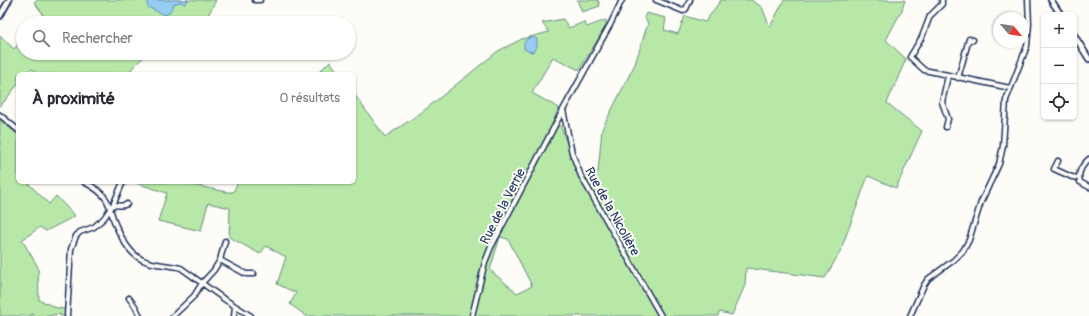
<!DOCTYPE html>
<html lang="fr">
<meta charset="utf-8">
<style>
body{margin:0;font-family:Pangolin,sans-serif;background:#f2f2f3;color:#2b2b33}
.controls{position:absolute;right:12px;top:12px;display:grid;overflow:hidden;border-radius:6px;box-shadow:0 1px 3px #0004}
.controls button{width:36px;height:36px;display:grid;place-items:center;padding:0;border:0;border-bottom:1px solid #e1e1e2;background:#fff;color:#2b2b33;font:20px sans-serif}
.compass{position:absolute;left:993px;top:12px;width:36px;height:36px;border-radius:50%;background:#fff;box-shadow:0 1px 3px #0004;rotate:119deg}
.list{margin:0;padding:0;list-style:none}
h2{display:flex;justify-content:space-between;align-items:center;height:52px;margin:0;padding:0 16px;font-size:17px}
h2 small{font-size:13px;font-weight:400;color:#7c7c81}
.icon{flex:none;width:22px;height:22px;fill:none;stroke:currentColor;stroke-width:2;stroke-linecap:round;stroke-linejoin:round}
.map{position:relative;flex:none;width:1089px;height:316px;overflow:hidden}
.search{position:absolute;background:#fff;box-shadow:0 1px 3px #0004;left:16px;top:16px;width:340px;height:44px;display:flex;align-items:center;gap:10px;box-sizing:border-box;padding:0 14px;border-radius:22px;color:#7c7c81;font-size:15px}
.panel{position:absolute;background:#fff;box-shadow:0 1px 3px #0004;left:16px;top:72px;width:340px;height:112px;border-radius:6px}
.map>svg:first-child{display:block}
.green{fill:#b7e8a7;stroke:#698c82;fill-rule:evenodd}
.water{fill:#95cdf4;stroke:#648eb8}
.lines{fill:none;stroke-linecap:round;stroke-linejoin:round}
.minor-casing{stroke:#1b2f5e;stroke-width:7}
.tertiary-casing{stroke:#1b2f5e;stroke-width:8}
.minor{stroke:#fdfcf7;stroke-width:4}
.tertiary{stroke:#fdfcf7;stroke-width:4.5}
.labels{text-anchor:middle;stroke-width:4;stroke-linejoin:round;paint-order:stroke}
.street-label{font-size:13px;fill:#1b2f5e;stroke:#fdfcf7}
</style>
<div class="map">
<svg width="1089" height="316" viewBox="0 0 1089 316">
<rect width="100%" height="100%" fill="#fdfcf7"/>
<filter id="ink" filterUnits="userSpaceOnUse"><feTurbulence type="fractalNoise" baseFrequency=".025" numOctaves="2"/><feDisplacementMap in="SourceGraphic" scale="8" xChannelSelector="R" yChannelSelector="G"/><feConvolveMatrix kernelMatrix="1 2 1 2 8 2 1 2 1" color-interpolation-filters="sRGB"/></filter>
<g filter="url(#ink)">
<!-- green -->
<path class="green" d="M 36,0 L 216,0 L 205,21 L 182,14 L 176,23 L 35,23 L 43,14 L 34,2 Z
M 577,0 L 598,0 L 600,6 L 582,12 Z
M 721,0 L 751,0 L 762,7 L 770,27 L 784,0 L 905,0 L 902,10 L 886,40 L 906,59 L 887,103 L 922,131 L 896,188 L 868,176 L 840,252 L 825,278 L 746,268 L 745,285 L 732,315 L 719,312 L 718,316 L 306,316 L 290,304 L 296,293 L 277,284 L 286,257 L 266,246 L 260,254 L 229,237 L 230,208 L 208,203 L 201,231 L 158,221 L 167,193 L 133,182 L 178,182 L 227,192 L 233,192 L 238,182 L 354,182 L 354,94 L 385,137 L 422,112 L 498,51 L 522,39 L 549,32 L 542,23 L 563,19 L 569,28 L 584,22 L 587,27 L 606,20 L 606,26 L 579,70 L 553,57 L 532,93 L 559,108 L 554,119 L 561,127 L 580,181 L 598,172 L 602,129 L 635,64 L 648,23 L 644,18 L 646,13 L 666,18 L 664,30 L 678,34 L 685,16 L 705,22 ZM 500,237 L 508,239 L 532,286 L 517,293 L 490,270 Z
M 0,36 L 14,49 L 23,38 L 23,53 L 148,53 L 134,66 L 128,74 L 38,74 L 32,69 L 27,74 L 18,74 L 18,84 L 0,107 Z
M 330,61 L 339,74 L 317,74 Z
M 0,120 L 18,135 L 18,182 L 28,182 L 28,183 L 49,204 L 56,196 L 75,216 L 46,231 L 40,227 L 22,240 L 38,267 L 39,300 L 57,308 L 65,309 L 65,316 L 60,316 L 60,314 L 47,316 L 34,316 L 34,315 L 31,314 L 31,316 L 0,316 Z"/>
<!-- water -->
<path class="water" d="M 149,0 L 188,0 L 185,4 L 180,2 L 174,4 L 169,13 L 164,15 L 148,7 L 147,4 Z
M 532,37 L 537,39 L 537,46 L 533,52 L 528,51 L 524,49 L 524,43 L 527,39 Z"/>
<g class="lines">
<!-- minor casing -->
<g class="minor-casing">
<path id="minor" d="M 255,0 L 260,0
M 656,0 L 683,11 L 686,9 L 690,0
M 942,0 L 942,4 L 930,16 L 922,37 L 910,57 L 924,70 L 1010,88
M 958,78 L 969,39 L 973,40
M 563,110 L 572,153 L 581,176 L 661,316
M 0,115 L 18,130
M 946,127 L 948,119 L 942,102 L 948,76
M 1089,159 C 1082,165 1077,172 1080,182 L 1089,187
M 1058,161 L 1054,169 L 1072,177 L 1079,178
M 84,182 C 92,186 101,191 106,199 C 111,207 112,219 117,228 C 122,239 131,254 141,259 C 153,266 168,264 181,268 L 224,299 L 251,316
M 113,205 C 118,205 123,207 127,204
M 220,260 L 246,274 L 254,274
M 129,298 L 135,306 L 140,316
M 67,316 L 71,249 L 76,236 L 80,232 L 94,227 L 104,218 L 113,205 L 123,182
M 173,316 L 194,296 L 202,283 L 214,270 L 220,260 L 225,241
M 234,316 L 235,306
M 472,316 L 485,262 L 491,247 L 563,110 L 611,23 L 622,0
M 910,316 L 924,285 L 928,279 L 954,260 L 963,251 L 969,240 L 981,202 L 999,164 L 1003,146 L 1006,100 L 1027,46 L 1029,24 L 1028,0"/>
</g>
<!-- tertiary casing -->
<g class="tertiary-casing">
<path id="tertiary" d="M 1051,0 L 1061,15
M 0,16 L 9,0
M 1074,35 L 1089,59"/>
</g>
<!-- minor -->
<use href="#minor" class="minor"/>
<!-- tertiary -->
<use href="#tertiary" class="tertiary"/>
</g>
</g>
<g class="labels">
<!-- street labels -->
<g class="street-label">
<text transform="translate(502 206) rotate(-63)" y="5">Rue de la Verrie</text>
<text transform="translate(613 211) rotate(61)" y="5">Rue de la Nicolière</text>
</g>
</g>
</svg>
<div class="controls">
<button>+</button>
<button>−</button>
<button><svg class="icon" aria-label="locate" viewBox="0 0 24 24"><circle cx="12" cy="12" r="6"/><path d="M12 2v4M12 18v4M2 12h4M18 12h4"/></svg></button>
</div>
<svg class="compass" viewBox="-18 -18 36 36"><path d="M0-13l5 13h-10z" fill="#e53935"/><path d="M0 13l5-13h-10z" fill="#7c7c81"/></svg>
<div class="search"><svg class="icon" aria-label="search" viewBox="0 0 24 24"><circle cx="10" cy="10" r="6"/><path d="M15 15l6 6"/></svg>Rechercher</div>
<section class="panel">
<h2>À proximité<small>0 résultats</small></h2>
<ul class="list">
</ul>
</section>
</div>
